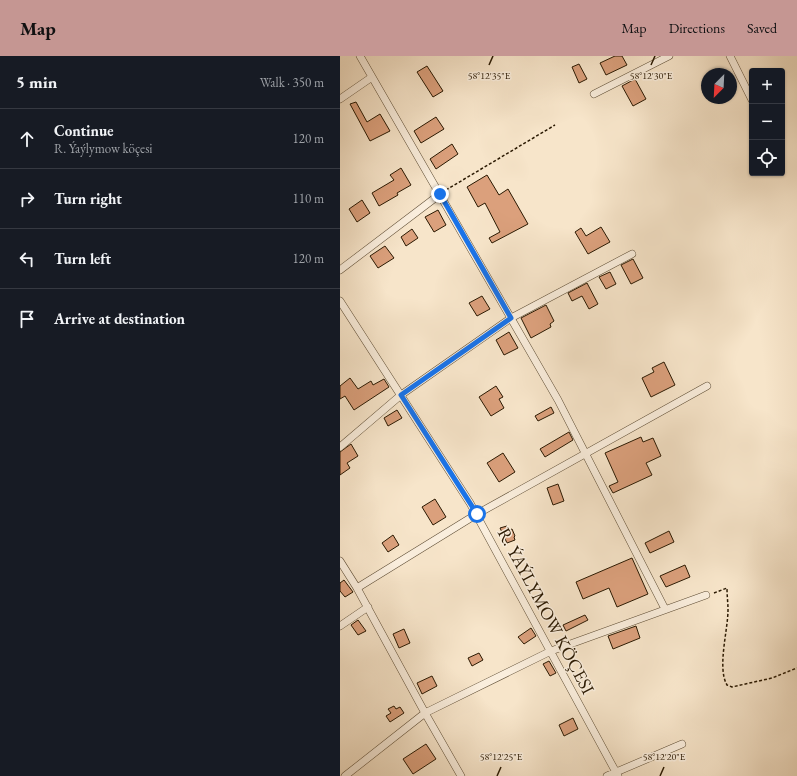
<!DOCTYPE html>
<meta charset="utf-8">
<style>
body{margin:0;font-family:"EB Garamond",serif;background:#20242c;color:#f1f3f6}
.controls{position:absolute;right:12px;top:12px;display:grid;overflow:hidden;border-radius:4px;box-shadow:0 1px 3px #0004}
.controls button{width:36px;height:36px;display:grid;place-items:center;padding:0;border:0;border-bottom:1px solid #363941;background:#171b24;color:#f1f3f6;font:20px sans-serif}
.compass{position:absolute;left:361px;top:12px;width:36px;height:36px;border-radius:50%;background:#171b24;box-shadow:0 1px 3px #0004;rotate:204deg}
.stop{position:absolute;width:12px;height:12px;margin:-9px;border:3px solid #1a73e8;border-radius:50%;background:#fff}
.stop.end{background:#1a73e8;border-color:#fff;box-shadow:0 1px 4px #0008}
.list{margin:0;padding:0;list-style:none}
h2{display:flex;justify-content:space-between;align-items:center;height:52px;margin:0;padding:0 16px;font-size:17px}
h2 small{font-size:13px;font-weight:400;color:#9ea1a6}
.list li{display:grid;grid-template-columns:26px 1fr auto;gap:12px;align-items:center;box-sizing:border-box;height:60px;padding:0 16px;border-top:1px solid #363941}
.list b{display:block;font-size:15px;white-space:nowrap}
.list p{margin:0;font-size:13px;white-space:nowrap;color:#9ea1a6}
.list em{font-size:13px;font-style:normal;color:#9ea1a6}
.icon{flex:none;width:22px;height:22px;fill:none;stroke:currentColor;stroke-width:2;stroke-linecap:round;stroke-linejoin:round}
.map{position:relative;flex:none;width:457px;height:720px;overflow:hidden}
header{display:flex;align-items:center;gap:24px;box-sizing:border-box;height:56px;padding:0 20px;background:#c59692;color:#111}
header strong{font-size:19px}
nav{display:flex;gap:22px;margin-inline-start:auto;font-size:14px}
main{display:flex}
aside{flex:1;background:#171b24}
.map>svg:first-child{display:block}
.building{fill:#dba07c;stroke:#2a1902}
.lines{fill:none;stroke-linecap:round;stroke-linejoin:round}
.street-casing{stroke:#5d4c34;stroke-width:8}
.path{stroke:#2a1902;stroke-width:1.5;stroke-dasharray:3 2;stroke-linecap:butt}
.street{stroke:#faeedd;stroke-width:7}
.route{stroke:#1a73e8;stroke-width:5}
.ticks{fill:none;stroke:#2a1902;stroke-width:1.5}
.labels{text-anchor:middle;stroke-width:3;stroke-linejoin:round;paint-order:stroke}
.street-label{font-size:18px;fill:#2a1902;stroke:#faeedd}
.ticks-label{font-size:10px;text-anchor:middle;fill:#2a1902;stroke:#faeedd;stroke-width:3;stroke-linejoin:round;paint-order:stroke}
</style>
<header>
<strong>Map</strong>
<nav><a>Map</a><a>Directions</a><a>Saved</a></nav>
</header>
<main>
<aside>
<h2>5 min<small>Walk · 350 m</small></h2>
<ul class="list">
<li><svg class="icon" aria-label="ahead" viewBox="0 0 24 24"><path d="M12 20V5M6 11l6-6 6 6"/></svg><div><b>Continue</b><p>R. Ýaýlymow köçesi</p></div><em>120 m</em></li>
<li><svg class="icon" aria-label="right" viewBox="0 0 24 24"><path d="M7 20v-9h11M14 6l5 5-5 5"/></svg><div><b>Turn right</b></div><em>110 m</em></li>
<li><svg class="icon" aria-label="left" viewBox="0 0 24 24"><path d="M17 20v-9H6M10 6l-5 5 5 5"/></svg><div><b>Turn left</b></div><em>120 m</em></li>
<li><svg class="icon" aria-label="arrive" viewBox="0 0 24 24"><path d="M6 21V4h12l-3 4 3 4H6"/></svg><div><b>Arrive at destination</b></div></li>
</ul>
</aside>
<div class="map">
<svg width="457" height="720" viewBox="0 0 457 720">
<rect width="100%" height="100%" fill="#f7e5ca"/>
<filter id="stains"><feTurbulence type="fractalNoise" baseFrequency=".005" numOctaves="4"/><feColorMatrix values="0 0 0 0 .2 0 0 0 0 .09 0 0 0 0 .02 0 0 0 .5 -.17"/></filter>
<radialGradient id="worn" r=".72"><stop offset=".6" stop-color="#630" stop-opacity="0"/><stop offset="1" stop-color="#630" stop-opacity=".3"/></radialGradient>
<!-- building -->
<path class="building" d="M 275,0 L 282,0 L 287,9 L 266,19 L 260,7 Z
M 239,8 L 247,23 L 239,27 L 232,11 Z
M 87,10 L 103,35 L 93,41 L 77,16 Z
M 295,23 L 306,43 L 293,50 L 282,30 Z
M 16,46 L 27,66 L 40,58 L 50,75 L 30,85 L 10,48 Z
M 96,61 L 104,73 L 81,87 L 74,75 Z
M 112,88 L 118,98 L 96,113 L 90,103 Z
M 61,112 L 71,129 L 57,137 L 58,139 L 39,150 L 32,137 L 54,124 L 50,119 Z
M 147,119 L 159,139 L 168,133 L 188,168 L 152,187 L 149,182 L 160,176 L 145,147 L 138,151 L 127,131 Z
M 22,144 L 30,157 L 17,166 L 9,153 Z
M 98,154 L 106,169 L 94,176 L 85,161 Z
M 261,171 L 270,186 L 248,198 L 235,176 L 241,172 L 246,180 Z
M 72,173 L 78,182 L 66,190 L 61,181 Z
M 45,190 L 54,202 L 38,212 L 30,200 Z
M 293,203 L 303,222 L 291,228 L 281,209 Z
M 270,216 L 276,228 L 266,233 L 259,221 Z
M 247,227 L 258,248 L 249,253 L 242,240 L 232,245 L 228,237 Z
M 142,240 L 150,253 L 137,260 L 129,247 Z
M 206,249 L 214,265 L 210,268 L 211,271 L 191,282 L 181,262 Z
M 169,276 L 178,292 L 164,299 L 156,284 Z
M 324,306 L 335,329 L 311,341 L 302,322 L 314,316 L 312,312 Z
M 10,322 L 18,333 L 31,325 L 33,329 L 44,323 L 49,331 L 14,354 L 5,340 L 0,343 L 0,330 Z
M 156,330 L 163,341 L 159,343 L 164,352 L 151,360 L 139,341 Z
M 211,351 L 214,357 L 198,365 L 195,360 Z
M 57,354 L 62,362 L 48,370 L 44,362 Z
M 229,376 L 233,384 L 205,401 L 200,393 Z
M 301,381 L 303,386 L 313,382 L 321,400 L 306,407 L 312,419 L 273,437 L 269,430 L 278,426 L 265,397 Z
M 11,388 L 18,400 L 7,407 L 10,412 L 0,419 L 0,396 Z
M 163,397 L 175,416 L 159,426 L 147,407 Z
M 218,428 L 224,445 L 213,449 L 207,432 Z
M 95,443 L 106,461 L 93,469 L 82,451 Z
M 167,470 L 169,474 L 172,473 L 175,480 L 174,481 L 175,484 L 167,487 L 160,472 Z
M 329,475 L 334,486 L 310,497 L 305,487 Z
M 53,479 L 59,489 L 48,496 L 42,487 Z
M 292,502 L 308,538 L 277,551 L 269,532 L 243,543 L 236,526 Z
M 345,509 L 350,521 L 326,531 L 320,520 Z
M 4,524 L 13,536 L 5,541 L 0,535 L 0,527 Z
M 245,559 L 248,564 L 226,575 L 223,569 Z
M 18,564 L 26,575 L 18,579 L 11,569 Z
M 296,570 L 300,582 L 273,593 L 268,580 Z
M 191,572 L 196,580 L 184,588 L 178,581 Z
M 64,573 L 70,587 L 59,592 L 53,578 Z
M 139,597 L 143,604 L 132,610 L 128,602 Z
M 209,605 L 216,617 L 210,620 L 203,608 Z
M 92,620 L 97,630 L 82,638 L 77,627 Z
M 54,650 L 56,653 L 60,651 L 64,657 L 50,666 L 46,660 L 51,657 L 48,653 Z
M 233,662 L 238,673 L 224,680 L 219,669 Z
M 86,688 L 96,703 L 73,718 L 63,703 Z"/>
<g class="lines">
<!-- street casing -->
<g class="street-casing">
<path id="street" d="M 20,0 L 218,344 L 325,553
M 390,0 L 412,44
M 254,38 L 329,0
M 0,43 L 32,21
M 0,214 L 99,139
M 0,245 L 130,447 L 278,720
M 0,391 L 61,339 L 171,262 L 292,198
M 0,505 L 17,532 L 85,657 L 121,720
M 17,532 L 137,458 L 367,330
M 0,570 L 28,551
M 5,720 L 85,657 L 211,595 L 366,539
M 267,720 L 342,688"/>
</g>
<!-- path -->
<path class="path" d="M 106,134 L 215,69
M 374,537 L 387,532 C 387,540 388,547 388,554 C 388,574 377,612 387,629 L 392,631 L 432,622 L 457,612"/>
<!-- street -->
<use href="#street" class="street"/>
</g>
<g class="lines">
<!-- route -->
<path class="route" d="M 100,138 L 171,262 L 61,339 L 137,458"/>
</g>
<!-- ticks -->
<path class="ticks" d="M 149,9 L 153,0M 311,9 L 315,0M 157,720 L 161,711M 320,720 L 324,711"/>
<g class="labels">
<!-- street labels -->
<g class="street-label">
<text transform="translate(206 555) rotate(62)" y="6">R. ÝAÝLYMOW KÖÇESI</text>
</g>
</g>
<g class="ticks-label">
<text x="311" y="23">58°12'30"E</text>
<text x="149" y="23">58°12'35"E</text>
<text x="161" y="704">58°12'25"E</text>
<text x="324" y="704">58°12'20"E</text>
</g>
<rect width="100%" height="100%" filter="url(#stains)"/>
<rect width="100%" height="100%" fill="url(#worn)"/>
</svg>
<div class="controls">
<button>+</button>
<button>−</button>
<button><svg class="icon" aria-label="locate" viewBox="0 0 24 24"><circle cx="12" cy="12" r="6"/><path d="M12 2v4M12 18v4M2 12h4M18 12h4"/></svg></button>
</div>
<svg class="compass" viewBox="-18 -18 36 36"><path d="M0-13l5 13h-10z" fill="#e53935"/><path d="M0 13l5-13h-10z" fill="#9ea1a6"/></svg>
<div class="stop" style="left:137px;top:458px"></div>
<div class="stop end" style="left:100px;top:138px"></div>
</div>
</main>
